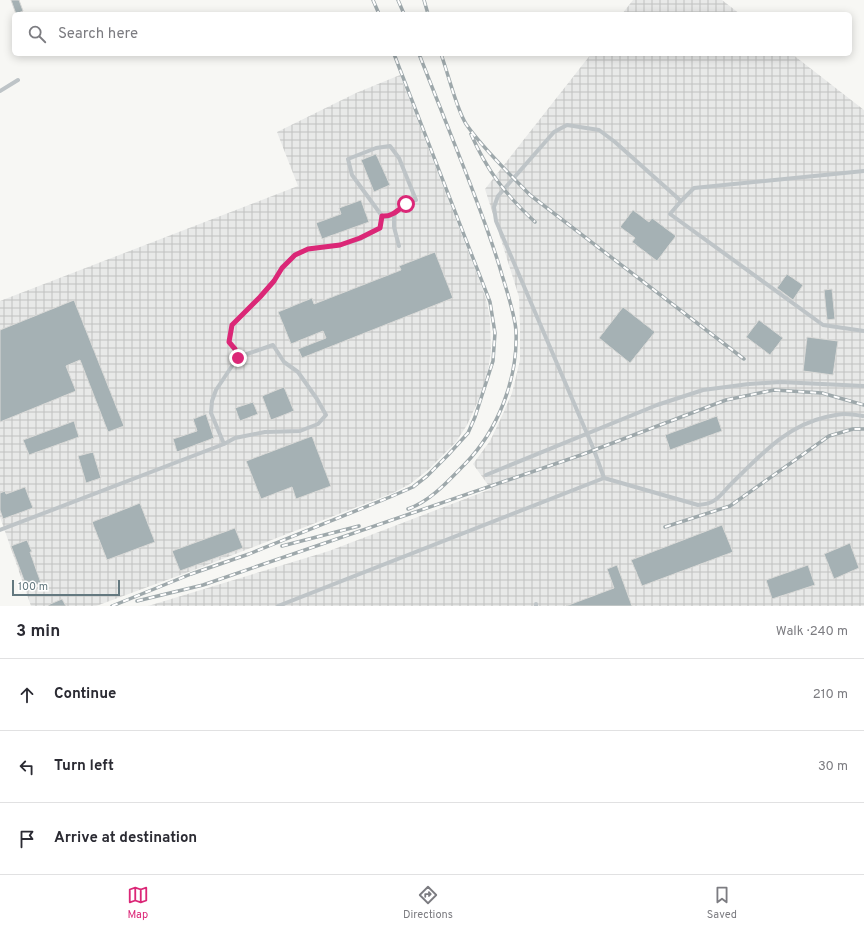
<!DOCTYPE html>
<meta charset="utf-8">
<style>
body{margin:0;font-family:Overpass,sans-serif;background:#f2f2f3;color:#2b2b33}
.scale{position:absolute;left:12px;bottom:10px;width:108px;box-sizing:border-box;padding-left:4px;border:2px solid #63787f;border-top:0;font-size:11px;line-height:14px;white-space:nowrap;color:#63787f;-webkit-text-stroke:3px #fff;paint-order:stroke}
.stop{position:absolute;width:12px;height:12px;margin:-9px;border:3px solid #db2777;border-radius:50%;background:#fff}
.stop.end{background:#db2777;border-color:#fff;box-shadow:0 1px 4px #0008}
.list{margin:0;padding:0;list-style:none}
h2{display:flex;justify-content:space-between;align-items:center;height:52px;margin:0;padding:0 16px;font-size:17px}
h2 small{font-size:13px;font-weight:400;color:#7c7c81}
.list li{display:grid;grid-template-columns:26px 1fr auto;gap:12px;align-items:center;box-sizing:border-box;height:72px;padding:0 16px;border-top:1px solid #e1e1e2}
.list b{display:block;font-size:15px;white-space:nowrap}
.list em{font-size:13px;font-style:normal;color:#7c7c81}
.icon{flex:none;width:22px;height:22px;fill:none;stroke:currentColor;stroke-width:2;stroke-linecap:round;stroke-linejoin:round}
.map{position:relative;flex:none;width:864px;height:606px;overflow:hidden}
.search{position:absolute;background:#fff;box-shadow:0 2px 10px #0003;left:12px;right:12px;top:12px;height:44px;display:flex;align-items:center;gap:10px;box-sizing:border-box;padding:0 14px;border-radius:6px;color:#7c7c81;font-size:15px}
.sheet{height:268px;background:#fff}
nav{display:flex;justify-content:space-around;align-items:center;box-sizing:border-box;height:56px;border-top:1px solid #e1e1e2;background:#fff;font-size:11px;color:#7c7c81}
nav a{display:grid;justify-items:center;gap:2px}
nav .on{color:#db2777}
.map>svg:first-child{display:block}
.industrial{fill:url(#industrial-grid)}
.building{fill:#a5b1b4;stroke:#d9d9d7}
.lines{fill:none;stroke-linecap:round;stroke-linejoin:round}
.lane{stroke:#bec4c7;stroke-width:4}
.rail-casing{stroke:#9ea8ab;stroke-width:3.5}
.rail{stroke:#fff;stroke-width:2;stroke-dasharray:6;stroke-linecap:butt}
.route{stroke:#db2777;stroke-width:5}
</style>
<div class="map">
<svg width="864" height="606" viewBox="0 0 864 606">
<defs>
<pattern id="industrial-grid" width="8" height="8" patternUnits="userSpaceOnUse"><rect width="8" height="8" fill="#e8e9e8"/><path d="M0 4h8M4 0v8" fill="none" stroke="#c0c2c1"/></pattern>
</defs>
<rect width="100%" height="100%" fill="#f7f7f4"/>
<!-- industrial -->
<path class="industrial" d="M 633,0 L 722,0 L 740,14 L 622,14 Z
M 591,54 L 792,54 L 864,110 L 864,606 L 148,606 L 329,551 L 491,489 L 473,464 L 490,441 L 502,416 L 512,393 L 520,360 L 520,327 L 519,297 L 485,189 Z
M 400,75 L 480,282 L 486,299 L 490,318 L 491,352 L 487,376 L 478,401 L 467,425 L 456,442 L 428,470 L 410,484 L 393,493 L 194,570 L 96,606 L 31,606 L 0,517 L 0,301 L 298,186 L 277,132 L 356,93 Z"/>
<!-- building -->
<path class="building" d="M 11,0 L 19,0 L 23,11 L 16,14 Z
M 376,154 L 390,185 L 374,192 L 361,160 Z
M 361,200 L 369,222 L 322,239 L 316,223 L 341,214 L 339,208 Z
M 633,210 L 649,222 L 652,218 L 676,236 L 657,261 L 632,242 L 635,238 L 620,227 Z
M 435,252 L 453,298 L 302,358 L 298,349 L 326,338 L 323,331 L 291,344 L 278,312 L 312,298 L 314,304 L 401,270 L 399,266 Z
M 787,274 L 803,285 L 793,300 L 777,288 Z
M 832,289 L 835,319 L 827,320 L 824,290 Z
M 74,300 L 124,426 L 108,432 L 80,360 L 66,366 L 76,391 L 0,422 L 0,330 Z
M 623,307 L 655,332 L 630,363 L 599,338 Z
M 759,320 L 783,338 L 770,355 L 746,337 Z
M 807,337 L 838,341 L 833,375 L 803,371 Z
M 284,387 L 294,411 L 271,420 L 262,396 Z
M 253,402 L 258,414 L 240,421 L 235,408 Z
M 206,414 L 214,438 L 177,452 L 173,439 L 197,431 L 193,419 Z
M 717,416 L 722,431 L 670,450 L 665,435 Z
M 74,421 L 79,437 L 29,455 L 23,440 Z
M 312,436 L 331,486 L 296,499 L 292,487 L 261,499 L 246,461 Z
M 93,452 L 101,478 L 86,483 L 78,456 Z
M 25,487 L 33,508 L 3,519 L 0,510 L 0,493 L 5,491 L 6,494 Z
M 140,503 L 155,542 L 107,560 L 92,522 Z
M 722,525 L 733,552 L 642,586 L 631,560 Z
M 235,528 L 243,548 L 180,571 L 172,551 Z
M 27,540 L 32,552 L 30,552 L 41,583 L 27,588 L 11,546 Z
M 850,543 L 859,568 L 834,579 L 824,554 Z
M 617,565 L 632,606 L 566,606 L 614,588 L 607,569 Z
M 808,565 L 815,585 L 772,599 L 766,580 Z
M 62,599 L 66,606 L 49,606 L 48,605 Z"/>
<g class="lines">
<!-- lane -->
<path class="lane" d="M 0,91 L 18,80
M 681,201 L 694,188 L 864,171
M 382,216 L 388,217 L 394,214
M 238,357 L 235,349 L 229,342 L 232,325 L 260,297 L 274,281 L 282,267 L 295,255 L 308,249 L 340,245 L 360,239 L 380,228 L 382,216 L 352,175 L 348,159 L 376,148 L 390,146 L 399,158 L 416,200 L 406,203 L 394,214 L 394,227 L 399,246
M 863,416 C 857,415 850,414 844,414 C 838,414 832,416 826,417 C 786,426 761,455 732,483 C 720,495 717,504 698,505 L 604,478 L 594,450 L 496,221 L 494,207 L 498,196 L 554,132 L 567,125 L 599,130 L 615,142 L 681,201 L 670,214 L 823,325 L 864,331
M 486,475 L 657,405 L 703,390 L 749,384 L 780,382 L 864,386
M 0,530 L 224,444 L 211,413 L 212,401 L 216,390 L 238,357 L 273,345 L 284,362 L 298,372 L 317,399 L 326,415 L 318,424 L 300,431 L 265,432 L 235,438 L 224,444
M 536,604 L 536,606
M 278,606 L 604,478"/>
<!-- rail casing -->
<g class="rail-casing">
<path id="rail" d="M 373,0 L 379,14
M 398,0 L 404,14
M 424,0 L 428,14
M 441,54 C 448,73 456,108 466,124 C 484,150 509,173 530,195 L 744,359
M 471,134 C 487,171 506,195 535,222
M 408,509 C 431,501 449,480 465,464 C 498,430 518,379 516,331 C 515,316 507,291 502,275 C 492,240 479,207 466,173 C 450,133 435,94 419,54
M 665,527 L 730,506 L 829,436 L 853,429 L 864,429
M 282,546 L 359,526
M 137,601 L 203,585 L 581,455 L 726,400 L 774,390 L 822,393 L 864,405
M 112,606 L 191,574 L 249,554 L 390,497 L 413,487 L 427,476 L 448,455 L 468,433 L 475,417 L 493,361 L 495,333 L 490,302 L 394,54"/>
</g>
<!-- rail -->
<use href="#rail" class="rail"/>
</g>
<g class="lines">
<!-- route -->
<path class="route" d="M 238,358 L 235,349 L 229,342 L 232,325 L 260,297 L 274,281 L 282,268 L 295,255 L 308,249 L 340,245 L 360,238 L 380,228 L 382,216 C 392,217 398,210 406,204"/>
</g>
</svg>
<div class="scale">100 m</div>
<div class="stop" style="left:406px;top:204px"></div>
<div class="stop end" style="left:238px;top:358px"></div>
<div class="search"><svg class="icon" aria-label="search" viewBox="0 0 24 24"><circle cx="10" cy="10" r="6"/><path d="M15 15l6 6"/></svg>Search here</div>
</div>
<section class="sheet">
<h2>3 min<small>Walk · 240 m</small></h2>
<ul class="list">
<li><svg class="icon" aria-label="ahead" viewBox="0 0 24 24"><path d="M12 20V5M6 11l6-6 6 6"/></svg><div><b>Continue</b></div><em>210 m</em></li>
<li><svg class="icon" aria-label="left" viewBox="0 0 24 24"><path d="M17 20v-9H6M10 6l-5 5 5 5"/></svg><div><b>Turn left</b></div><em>30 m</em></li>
<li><svg class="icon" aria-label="arrive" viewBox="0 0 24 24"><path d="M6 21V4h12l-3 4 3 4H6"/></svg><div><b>Arrive at destination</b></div></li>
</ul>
</section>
<nav>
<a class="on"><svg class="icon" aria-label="map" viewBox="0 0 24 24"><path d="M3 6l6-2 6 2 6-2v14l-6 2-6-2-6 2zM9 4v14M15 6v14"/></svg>Map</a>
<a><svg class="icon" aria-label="directions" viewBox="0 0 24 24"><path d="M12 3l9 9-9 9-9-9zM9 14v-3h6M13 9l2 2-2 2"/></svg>Directions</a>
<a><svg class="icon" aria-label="saved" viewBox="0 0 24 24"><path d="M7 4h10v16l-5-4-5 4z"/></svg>Saved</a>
</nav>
